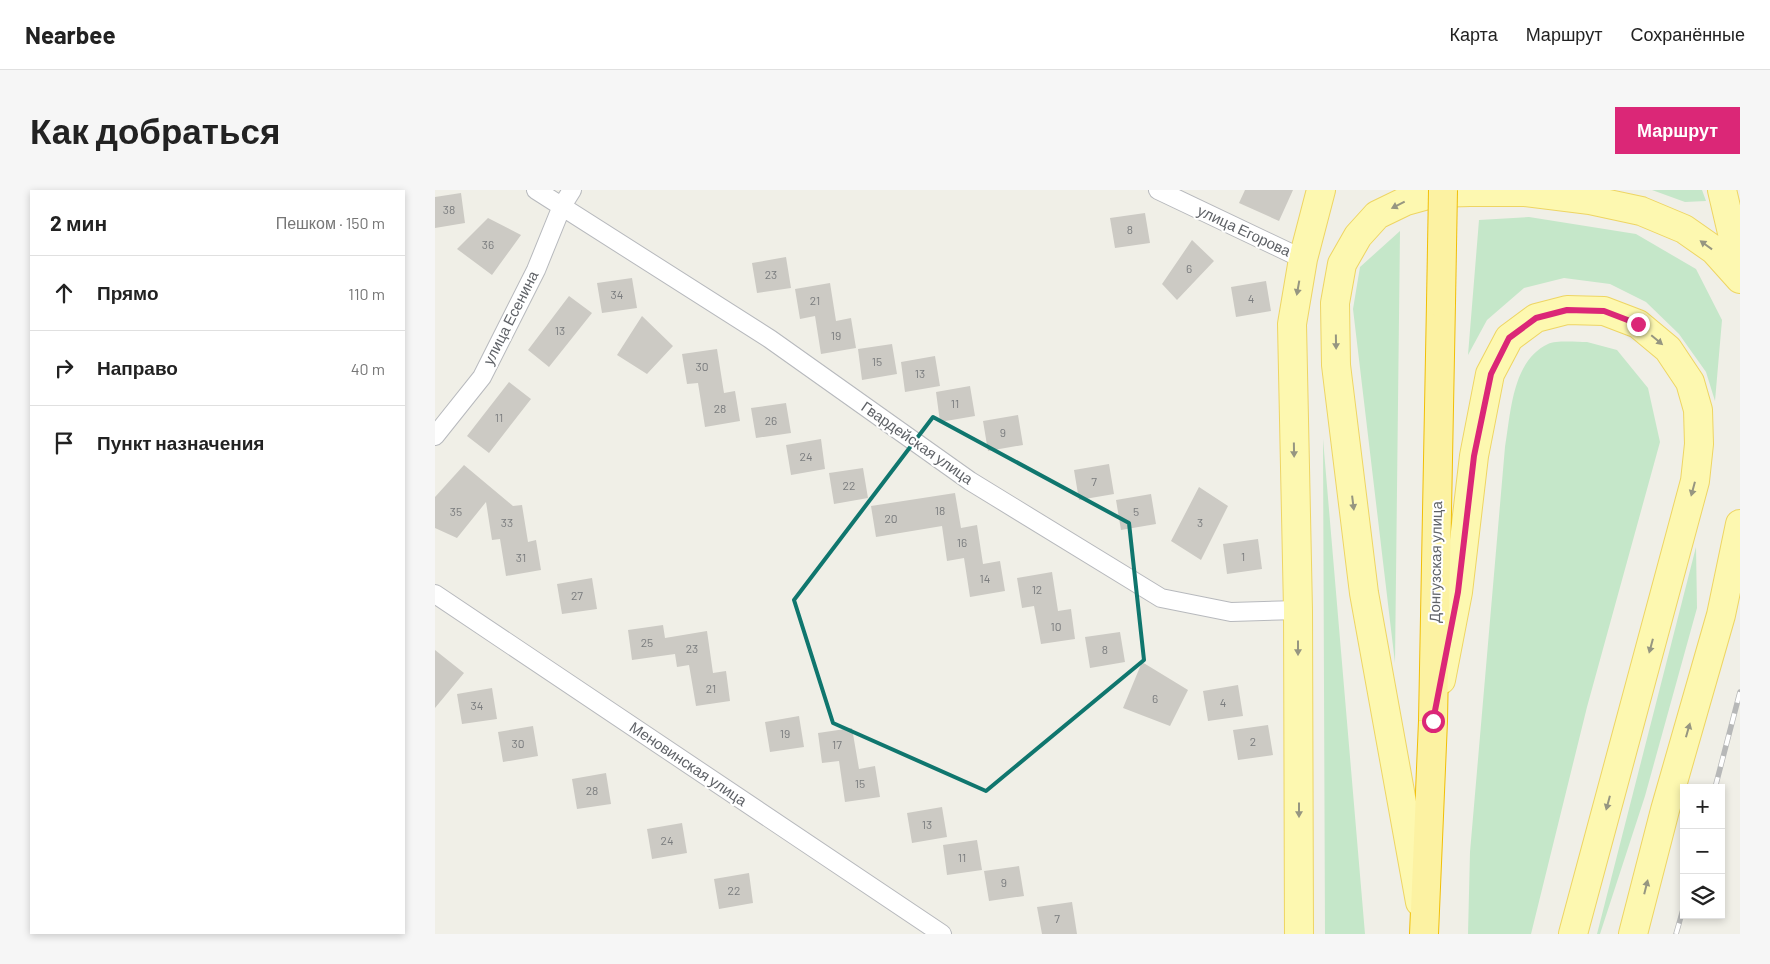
<!DOCTYPE html>
<html lang="ru">
<meta charset="utf-8">
<style>
body{margin:0;font-family:Barlow,sans-serif;background:#f6f6f6;color:#222}
.controls{position:absolute;right:15px;bottom:15px;display:grid;overflow:hidden;border-radius:0px;box-shadow:0 2px 8px #0003}
.controls button{width:45px;height:45px;display:grid;place-items:center;padding:0;border:0;border-bottom:1px solid #e0e0e0;background:#fff;color:#222;font:25px sans-serif}
.stop{position:absolute;width:15px;height:15px;margin:-11px;border:4px solid #db2777;border-radius:50%;background:#fff}
.stop.end{background:#db2777;border-color:#fff;box-shadow:0 1px 5px #0008}
.list{margin:0;padding:0;list-style:none}
h2{display:flex;justify-content:space-between;align-items:center;height:65px;margin:0;padding:0 20px;font-size:21px}
h2 small{font-size:16px;font-weight:400;color:#767676}
.list li{display:grid;grid-template-columns:32px 1fr auto;gap:15px;align-items:center;box-sizing:border-box;height:75px;padding:0 20px;border-top:1px solid #e0e0e0}
.list b{display:block;font-size:19px;white-space:nowrap}
.list em{font-size:16px;font-style:normal;color:#767676}
.icon{flex:none;width:28px;height:28px;fill:none;stroke:currentColor;stroke-width:2;stroke-linecap:round;stroke-linejoin:round}
.map{position:relative;flex:none;width:1305px;height:744px;overflow:hidden;border-radius:0px}
header{display:flex;align-items:center;gap:30px;box-sizing:border-box;height:70px;padding:0 25px;background:#fff;border-bottom:1px solid #e0e0e0}
header strong{font-size:24px}
nav{display:flex;gap:28px;margin-inline-start:auto;font-size:18px}
.intro{display:flex;align-items:center;justify-content:space-between;box-sizing:border-box;height:120px;padding:0 30px}
h1{margin:0;font-size:35px}
.button{padding:12px 22px;border-radius:0px;background:#db2777;color:#fff;font-size:18px;font-weight:700}
main{display:flex;gap:30px;padding:0 30px}
aside{flex:1;background:#fff;border-radius:0px;box-shadow:0 2px 8px #0003}
.map>svg:first-child{display:block}
.green{fill:#c5e7c9}
.building{fill:#cccac4}
.lines{fill:none;stroke-linecap:round;stroke-linejoin:round}
.minor-casing{stroke:#b7b9bd;stroke-width:20}
.primary-casing{stroke:#eed563;stroke-width:30}
.trunk-casing{stroke:#f1bf07;stroke-width:30}
.minor{stroke:#fff;stroke-width:18}
.primary{stroke:#fdf8b0;stroke-width:28}
.trunk{stroke:#fcf2a2;stroke-width:28}
.rail-casing{stroke:#b7b8b8;stroke-width:5.5}
.rail{stroke:#fff;stroke-width:4;stroke-dasharray:11;stroke-linecap:butt}
.trunk-bridge-casing{stroke:#f1bf07;stroke-width:30;stroke-linecap:butt}
.trunk-bridge{stroke:#fcf2a2;stroke-width:28}
.oneway{fill:#969681}
.route{stroke:#db2777;stroke-width:6}
.marked{fill:none;stroke:#0f766e;stroke-width:4;stroke-linejoin:round}
.labels{text-anchor:middle;stroke-width:4;stroke-linejoin:round;paint-order:stroke}
.number-label{font-size:12px;fill:#7a7c7e}
.street-label{font-size:15px;fill:#5f6267;stroke:#fff}
</style>
<header>
<strong>Nearbee</strong>
<nav><a>Карта</a><a>Маршрут</a><a>Сохранённые</a></nav>
</header>
<div class="intro"><h1>Как добраться</h1><a class="button">Маршрут</a></div>
<main>
<aside>
<h2>2 мин<small>Пешком · 150 m</small></h2>
<ul class="list">
<li><svg class="icon" aria-label="ahead" viewBox="0 0 24 24"><path d="M12 20V5M6 11l6-6 6 6"/></svg><div><b>Прямо</b></div><em>110 m</em></li>
<li><svg class="icon" aria-label="right" viewBox="0 0 24 24"><path d="M7 20v-9h11M14 6l5 5-5 5"/></svg><div><b>Направо</b></div><em>40 m</em></li>
<li><svg class="icon" aria-label="arrive" viewBox="0 0 24 24"><path d="M6 21V4h12l-3 4 3 4H6"/></svg><div><b>Пункт назначения</b></div></li>
</ul>
</aside>
<div class="map">
<svg width="1305" height="744" viewBox="0 0 1305 744">
<rect width="100%" height="100%" fill="#f0efe7"/>
<!-- green -->
<path class="green" d="M 1217,0 L 1267,0 L 1271,11 L 1250,12 Z
M 1094,27 L 1201,44 L 1261,79 L 1287,130 L 1280,211 L 1271,182 L 1244,144 L 1211,112 L 1175,94 L 1129,88 L 1089,98 L 1052,130 L 1033,165 L 1044,30 Z
M 965,41 L 960,473 L 918,119 L 925,77 Z
M 1152,152 L 1182,160 L 1213,198 L 1225,252 L 1152,517 L 1096,744 L 1033,744 L 1035,662 L 1070,257 C 1076,222 1077,171 1113,154 C 1121,150 1142,152 1152,152 Z
M 888,249 L 930,744 L 890,744 Z
M 1261,357 L 1262,418 L 1210,606 L 1165,744 L 1162,744 Z"/>
<!-- building -->
<path class="building" d="M 810,0 L 858,0 L 844,31 L 804,13 Z
M 26,3 L 30,33 L 0,38 L 0,7 Z
M 710,23 L 715,53 L 680,58 L 675,28 Z
M 53,28 L 86,45 L 57,85 L 22,59 Z
M 757,50 L 779,71 L 742,110 L 727,94 Z
M 351,67 L 356,98 L 322,103 L 317,73 Z
M 197,88 L 202,118 L 167,123 L 162,93 Z
M 831,91 L 836,121 L 801,127 L 796,97 Z
M 395,93 L 401,131 L 416,128 L 421,158 L 386,164 L 380,126 L 365,129 L 360,99 Z
M 134,106 L 157,123 L 114,177 L 93,160 Z
M 207,126 L 238,156 L 212,184 L 182,165 Z
M 457,154 L 462,184 L 427,190 L 423,159 Z
M 282,159 L 289,203 L 300,201 L 305,231 L 270,237 L 263,193 L 252,194 L 247,164 Z
M 500,166 L 505,196 L 470,202 L 466,172 Z
M 74,192 L 96,209 L 54,263 L 32,246 Z
M 535,196 L 540,226 L 505,232 L 501,202 Z
M 351,213 L 356,243 L 321,248 L 316,218 Z
M 583,225 L 588,255 L 553,261 L 548,231 Z
M 386,249 L 390,279 L 356,285 L 351,255 Z
M 674,274 L 679,304 L 644,310 L 639,280 Z
M 29,275 L 78,316 L 87,315 L 93,352 L 101,350 L 106,380 L 71,386 L 65,349 L 57,350 L 51,312 L 22,348 L 0,338 L 0,307 Z
M 428,278 L 433,308 L 399,314 L 394,283 Z
M 764,297 L 793,316 L 766,370 L 736,351 Z
M 520,303 L 526,338 L 542,335 L 548,374 L 565,371 L 570,401 L 535,407 L 529,368 L 512,371 L 507,336 L 441,347 L 436,316 Z
M 716,304 L 721,334 L 686,340 L 681,310 Z
M 823,349 L 827,379 L 792,384 L 788,354 Z
M 617,382 L 623,421 L 636,419 L 640,449 L 606,454 L 599,416 L 587,418 L 582,388 Z
M 157,388 L 162,419 L 127,424 L 122,394 Z
M 228,435 L 230,448 L 272,441 L 278,483 L 291,481 L 295,511 L 261,516 L 254,475 L 242,477 L 240,464 L 197,470 L 193,440 Z
M 685,442 L 690,472 L 655,478 L 650,447 Z
M 0,460 L 29,483 L 0,518 Z
M 707,472 L 753,500 L 735,536 L 688,518 Z
M 803,495 L 808,526 L 773,531 L 768,501 Z
M 57,498 L 62,529 L 27,534 L 22,504 Z
M 364,526 L 369,557 L 335,562 L 330,532 Z
M 833,535 L 838,565 L 803,570 L 798,540 Z
M 98,536 L 103,566 L 68,572 L 63,542 Z
M 417,538 L 424,579 L 440,576 L 445,607 L 410,612 L 404,571 L 387,573 L 383,543 Z
M 171,583 L 176,614 L 142,619 L 137,589 Z
M 507,617 L 512,647 L 477,653 L 472,623 Z
M 247,633 L 252,663 L 217,669 L 212,639 Z
M 542,650 L 547,680 L 512,685 L 508,655 Z
M 584,676 L 589,706 L 554,711 L 549,681 Z
M 314,683 L 318,713 L 284,719 L 279,689 Z
M 637,712 L 642,744 L 607,744 L 602,717 Z"/>
<g class="lines">
<!-- minor casing -->
<g class="minor-casing">
<path id="minor" d="M 101,0 L 335,149 L 535,291 L 726,408 L 796,422 L 863,420
M 723,0 L 868,69
M 0,246 L 47,187 L 101,80 L 127,16 L 137,0
M 0,404 L 507,744"/>
</g>
<!-- primary casing -->
<g class="primary-casing">
<path id="primary" d="M 1287,0 L 1305,77
M 1006,490 L 1023,402 L 1039,266 L 1055,184 L 1074,148 L 1101,128 L 1132,120 L 1169,121 L 1203,134 L 1233,159 L 1255,192 L 1263,220 L 1264,254 L 1260,291 L 1138,744
M 985,712 L 929,403 L 901,175 L 900,113 L 907,74 L 923,46 L 942,25 L 971,11 L 1000,3 L 1035,2 L 1090,2 L 1155,10 L 1206,21 L 1249,39 L 1279,60 L 1305,89
M 864,744 L 863,420 L 857,134 L 868,69 L 886,0
M 1198,744 L 1230,620 L 1286,425 L 1305,334"/>
</g>
<!-- trunk casing -->
<g class="trunk-casing">
<path id="trunk" d="M 989,744 L 998,531 L 1006,113"/>
</g>
<!-- minor -->
<use href="#minor" class="minor"/>
<!-- primary -->
<use href="#primary" class="primary"/>
<!-- trunk -->
<use href="#trunk" class="trunk"/>
<!-- rail casing -->
<g class="rail-casing">
<path id="rail" d="M 1280,598 L 1305,502
M 1241,744 L 1249,716"/>
</g>
<!-- rail -->
<use href="#rail" class="rail"/>
<!-- trunk-bridge casing -->
<g class="trunk-bridge-casing">
<path id="trunk-bridge" d="M 1006,113 L 1008,0"/>
</g>
<!-- trunk-bridge -->
<use href="#trunk-bridge" class="trunk-bridge"/>
</g>
<!-- one-way arrows -->
<defs><path id="oneway-solid" d="M-6-.8H1V-3.2L6.5 0L1 3.2V.8H-6Z" transform="scale(1.25)"/></defs>
<g class="oneway">
<use href="#oneway-solid" transform="translate(963 15) rotate(153)"/>
<use href="#oneway-solid" transform="translate(1271 55) rotate(-144)"/>
<use href="#oneway-solid" transform="translate(863 98) rotate(100)"/>
<use href="#oneway-solid" transform="translate(1222 150) rotate(40)"/>
<use href="#oneway-solid" transform="translate(901 152) rotate(89)"/>
<use href="#oneway-solid" transform="translate(859 260) rotate(89)"/>
<use href="#oneway-solid" transform="translate(1258 299) rotate(105)"/>
<use href="#oneway-solid" transform="translate(918 313) rotate(83)"/>
<use href="#oneway-solid" transform="translate(1216 456) rotate(105)"/>
<use href="#oneway-solid" transform="translate(863 458) rotate(90)"/>
<use href="#oneway-solid" transform="translate(1253 540) rotate(-74)"/>
<use href="#oneway-solid" transform="translate(1173 613) rotate(105)"/>
<use href="#oneway-solid" transform="translate(864 620) rotate(90)"/>
<use href="#oneway-solid" transform="translate(1211 697) rotate(-76)"/>
</g>
<g class="lines">
<!-- route -->
<path class="route" d="M 998,531 L 1023,402 L 1039,266 L 1056,184 L 1074,148 L 1101,128 L 1132,120 L 1169,121 L 1203,134"/>
</g>
<!-- marked area -->
<path class="marked" d="M 498,227 L 694,333 L 709,470 L 551,601 L 398,533 L 359,410 Z"/>
<g class="labels">
<!-- number labels -->
<g class="number-label">
<text x="14" y="24">38</text>
<text x="695" y="44">8</text>
<text x="53" y="59">36</text>
<text x="754" y="83">6</text>
<text x="336" y="89">23</text>
<text x="182" y="109">34</text>
<text x="816" y="113">4</text>
<text x="380" y="115">21</text>
<text x="125" y="145">13</text>
<text x="401" y="150">19</text>
<text x="442" y="176">15</text>
<text x="267" y="181">30</text>
<text x="485" y="188">13</text>
<text x="520" y="218">11</text>
<text x="285" y="223">28</text>
<text x="64" y="232">11</text>
<text x="336" y="235">26</text>
<text x="568" y="247">9</text>
<text x="371" y="271">24</text>
<text x="659" y="296">7</text>
<text x="414" y="300">22</text>
<text x="505" y="325">18</text>
<text x="21" y="326">35</text>
<text x="701" y="326">5</text>
<text x="456" y="333">20</text>
<text x="72" y="337">33</text>
<text x="765" y="337">3</text>
<text x="527" y="357">16</text>
<text x="808" y="371">1</text>
<text x="86" y="372">31</text>
<text x="550" y="393">14</text>
<text x="602" y="404">12</text>
<text x="142" y="410">27</text>
<text x="621" y="441">10</text>
<text x="212" y="457">25</text>
<text x="257" y="463">23</text>
<text x="670" y="464">8</text>
<text x="276" y="503">21</text>
<text x="720" y="513">6</text>
<text x="788" y="517">4</text>
<text x="42" y="520">34</text>
<text x="350" y="548">19</text>
<text x="818" y="556">2</text>
<text x="83" y="558">30</text>
<text x="402" y="559">17</text>
<text x="425" y="598">15</text>
<text x="157" y="605">28</text>
<text x="492" y="639">13</text>
<text x="232" y="655">24</text>
<text x="527" y="672">11</text>
<text x="569" y="697">9</text>
<text x="299" y="705">22</text>
<text x="622" y="733">7</text>
</g>
<!-- street labels -->
<g class="street-label">
<text transform="translate(809 41) rotate(25)" y="5">улица Егорова</text>
<text transform="translate(76 128) rotate(-63)" y="5">улица Есенина</text>
<text transform="translate(482 253) rotate(35)" y="5">Гвардейская улица</text>
<text transform="translate(1001 372) rotate(-89)" y="5">Донгузская улица</text>
<text transform="translate(253 574) rotate(34)" y="5">Меновинская улица</text>
</g>
</g>
</svg>
<div class="controls">
<button>+</button>
<button>−</button>
<button><svg class="icon" aria-label="layers" viewBox="0 0 24 24"><path d="M12 4l9 5-9 5-9-5zM3 14l9 5 9-5"/></svg></button>
</div>
<div class="stop" style="left:998px;top:531px"></div>
<div class="stop end" style="left:1203px;top:134px"></div>
</div>
</main>
